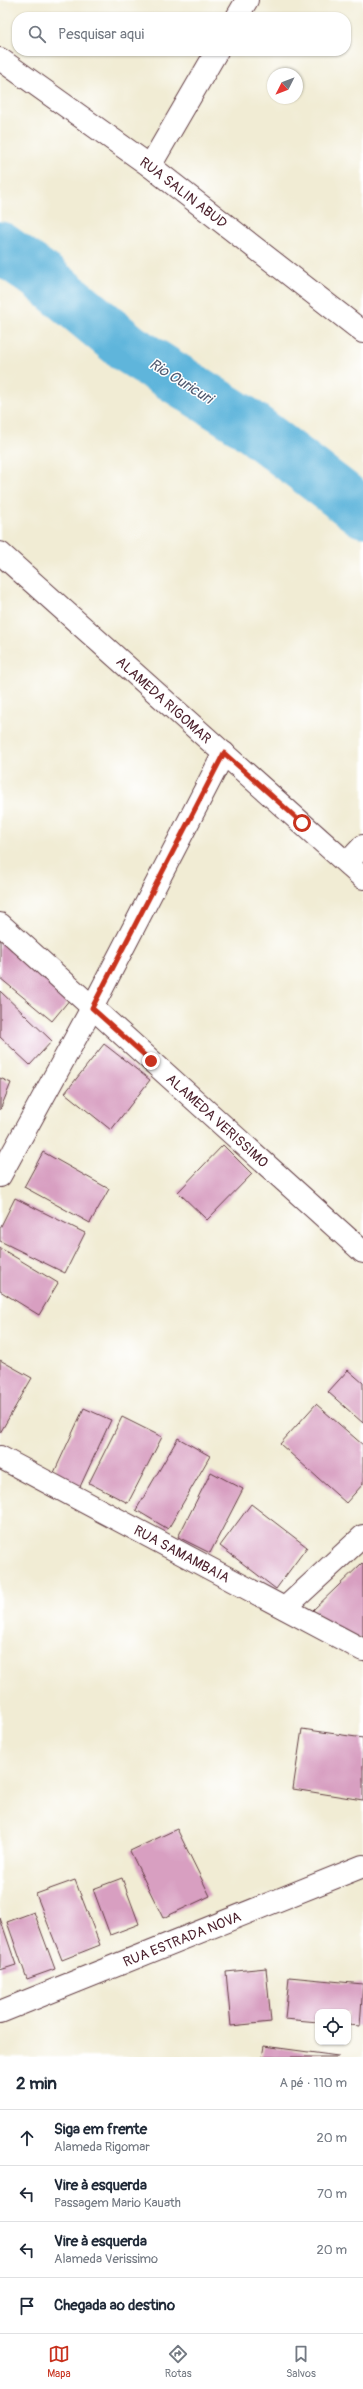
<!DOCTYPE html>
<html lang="pt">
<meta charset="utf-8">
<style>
body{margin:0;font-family:Pangolin,sans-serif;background:#f2f2f3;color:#1f2937}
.controls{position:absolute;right:12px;bottom:12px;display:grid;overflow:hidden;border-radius:8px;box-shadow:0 1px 3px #0004}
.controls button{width:36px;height:36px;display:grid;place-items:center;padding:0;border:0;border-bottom:1px solid #e0e1e3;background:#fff;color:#1f2937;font:20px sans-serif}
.compass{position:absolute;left:267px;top:68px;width:36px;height:36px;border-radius:50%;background:#fff;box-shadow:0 1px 3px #0004;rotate:228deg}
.stop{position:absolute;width:12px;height:12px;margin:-9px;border:3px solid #c8321e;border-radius:50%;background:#fff}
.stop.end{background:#c8321e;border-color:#fff;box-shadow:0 1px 4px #0008}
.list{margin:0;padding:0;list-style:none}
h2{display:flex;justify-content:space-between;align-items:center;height:52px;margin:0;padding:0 16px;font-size:17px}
h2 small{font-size:13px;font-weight:400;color:#747a83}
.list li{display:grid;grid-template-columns:26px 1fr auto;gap:12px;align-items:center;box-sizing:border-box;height:56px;padding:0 16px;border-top:1px solid #e0e1e3}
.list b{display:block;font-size:15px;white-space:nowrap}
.list p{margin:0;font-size:13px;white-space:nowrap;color:#747a83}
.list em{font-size:13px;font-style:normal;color:#747a83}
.icon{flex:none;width:22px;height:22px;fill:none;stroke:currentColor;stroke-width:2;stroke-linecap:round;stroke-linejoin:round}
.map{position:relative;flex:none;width:363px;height:2057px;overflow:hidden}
.search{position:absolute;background:#fff;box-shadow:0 1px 3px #0004;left:12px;right:12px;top:12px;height:44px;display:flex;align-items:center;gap:10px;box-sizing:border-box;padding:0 14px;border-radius:16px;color:#747a83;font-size:15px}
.sheet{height:276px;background:#fff}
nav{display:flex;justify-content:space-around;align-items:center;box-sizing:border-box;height:56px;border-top:1px solid #e0e1e3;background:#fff;font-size:11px;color:#747a83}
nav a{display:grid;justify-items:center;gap:2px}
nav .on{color:#c8321e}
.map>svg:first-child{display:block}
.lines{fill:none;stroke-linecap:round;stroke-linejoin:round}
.river{stroke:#5eb5db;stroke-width:51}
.building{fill:#d89fc1}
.street-casing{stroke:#633e44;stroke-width:24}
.street{stroke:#fff;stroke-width:22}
.route{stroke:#c8321e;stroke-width:5}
.labels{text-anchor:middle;stroke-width:3;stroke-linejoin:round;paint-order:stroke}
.street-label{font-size:14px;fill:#4a1f2b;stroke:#fff}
.water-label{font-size:15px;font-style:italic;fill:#525b71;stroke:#fff}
</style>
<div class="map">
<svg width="363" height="2057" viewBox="0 0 363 2057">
<rect width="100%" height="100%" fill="#fff"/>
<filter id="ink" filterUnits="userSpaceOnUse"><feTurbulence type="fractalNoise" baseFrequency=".025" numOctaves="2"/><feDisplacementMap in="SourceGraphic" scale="8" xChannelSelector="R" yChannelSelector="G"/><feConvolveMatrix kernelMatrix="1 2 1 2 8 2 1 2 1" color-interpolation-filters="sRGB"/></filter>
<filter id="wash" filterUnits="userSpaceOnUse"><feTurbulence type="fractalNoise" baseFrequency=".012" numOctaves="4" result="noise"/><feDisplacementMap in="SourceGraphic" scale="16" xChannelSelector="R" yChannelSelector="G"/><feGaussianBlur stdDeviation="0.9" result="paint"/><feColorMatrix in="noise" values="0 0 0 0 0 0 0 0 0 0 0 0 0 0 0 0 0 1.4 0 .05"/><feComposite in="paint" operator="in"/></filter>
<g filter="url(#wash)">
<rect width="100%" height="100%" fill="#f1ecd4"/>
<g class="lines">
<!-- river -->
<path class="river" d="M 0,247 L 41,276 L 128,348 L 245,422 L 363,512"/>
</g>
<g id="blocks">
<!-- building -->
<path class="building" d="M 0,936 L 75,993 L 52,1021 L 0,978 Z
M 0,991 L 52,1041 L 30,1065 L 0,1037 Z
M 104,1044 L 150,1080 L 111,1130 L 65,1093 Z
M 0,1078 L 11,1083 L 0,1110 Z
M 223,1145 L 252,1174 L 207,1220 L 178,1192 Z
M 43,1152 L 109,1189 L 90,1223 L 24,1187 Z
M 15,1198 L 85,1233 L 65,1273 L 0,1241 L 0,1228 Z
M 0,1248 L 58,1283 L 39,1315 L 0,1291 Z
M 0,1360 L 32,1378 L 0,1433 Z
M 348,1370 L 363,1383 L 363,1423 L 328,1392 Z
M 316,1404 L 363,1445 L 363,1484 L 346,1503 L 280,1444 Z
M 84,1408 L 111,1420 L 79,1489 L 52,1477 Z
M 122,1417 L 162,1437 L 128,1503 L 89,1483 Z
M 178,1438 L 210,1456 L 168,1529 L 136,1510 Z
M 211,1472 L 243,1489 L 210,1553 L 178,1537 Z
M 251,1504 L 307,1547 L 276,1589 L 220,1546 Z
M 362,1563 L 363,1564 L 363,1639 L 337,1634 L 313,1610 Z
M 302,1729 L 363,1738 L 363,1800 L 293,1789 Z
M 177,1829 L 210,1896 L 163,1918 L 130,1851 Z
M 122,1878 L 139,1924 L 110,1935 L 93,1889 Z
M 75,1880 L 100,1945 L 62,1960 L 36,1894 Z
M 34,1912 L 55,1969 L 27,1979 L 7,1922 Z
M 0,1918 L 16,1965 L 0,1970 Z
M 266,1968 L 271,2022 L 231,2026 L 226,1972 Z
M 289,1977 L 363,1984 L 360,2026 L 348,2025 L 348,2012 L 318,2012 L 318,2022 L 285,2019 Z
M 264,2046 L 338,2056 L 338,2057 L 262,2057 Z"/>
</g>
</g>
<g filter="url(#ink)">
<use href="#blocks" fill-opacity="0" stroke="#633e44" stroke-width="1"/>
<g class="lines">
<!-- street casing -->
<g class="street-casing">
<g id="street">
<path d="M 237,17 L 247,0"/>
<path id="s1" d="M 0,59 L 150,166 L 363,332"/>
<path d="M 150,166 L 217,51"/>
<path id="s2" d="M 0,553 L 363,878"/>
<path d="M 347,863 L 363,846"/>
<path id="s3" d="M 0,924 L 363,1252"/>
<path d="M 0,1176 L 92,1008 L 224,753"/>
<path id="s4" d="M 0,1457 L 363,1650"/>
<path d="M 285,1608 L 363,1536"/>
<path id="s5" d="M 0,2012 L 363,1866"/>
</g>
</g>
<!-- street -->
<use href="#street" class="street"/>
</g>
</g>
<g class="lines" filter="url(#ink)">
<!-- route -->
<path class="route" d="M 151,1061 L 92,1008 L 224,753 L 302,823"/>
</g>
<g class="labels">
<!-- street labels -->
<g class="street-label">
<text dy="5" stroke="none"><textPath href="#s1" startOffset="227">RUA SALIN ABUD</textPath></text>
<text dy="5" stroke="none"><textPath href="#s2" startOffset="220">ALAMEDA RIGOMAR</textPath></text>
<text dy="5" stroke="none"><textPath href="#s3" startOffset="293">ALAMEDA VERISSIMO</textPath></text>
<text dy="5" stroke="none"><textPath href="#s4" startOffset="206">RUA SAMAMBAIA</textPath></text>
<text dy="5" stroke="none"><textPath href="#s5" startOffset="196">RUA ESTRADA NOVA</textPath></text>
</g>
<!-- water labels -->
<g class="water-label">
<text transform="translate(181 381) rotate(32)" y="5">Rio Ouricuri</text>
</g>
</g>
</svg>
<div class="controls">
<button><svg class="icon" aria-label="locate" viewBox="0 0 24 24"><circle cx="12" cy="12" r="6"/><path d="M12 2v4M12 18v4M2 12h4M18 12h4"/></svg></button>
</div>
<svg class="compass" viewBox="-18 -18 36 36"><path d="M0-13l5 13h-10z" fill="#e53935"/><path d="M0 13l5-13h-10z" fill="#747a83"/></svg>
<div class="stop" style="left:302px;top:823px"></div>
<div class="stop end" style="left:151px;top:1061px"></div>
<div class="search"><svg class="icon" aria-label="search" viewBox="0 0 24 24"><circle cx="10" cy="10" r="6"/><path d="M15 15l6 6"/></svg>Pesquisar aqui</div>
</div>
<section class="sheet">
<h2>2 min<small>A pé · 110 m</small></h2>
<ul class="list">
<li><svg class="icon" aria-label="ahead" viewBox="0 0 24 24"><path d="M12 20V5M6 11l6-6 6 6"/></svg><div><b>Siga em frente</b><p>Alameda Rigomar</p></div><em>20 m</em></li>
<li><svg class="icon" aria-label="left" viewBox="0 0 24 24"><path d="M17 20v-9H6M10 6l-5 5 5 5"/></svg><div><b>Vire à esquerda</b><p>Passagem Mario Kauath</p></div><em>70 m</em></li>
<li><svg class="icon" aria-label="left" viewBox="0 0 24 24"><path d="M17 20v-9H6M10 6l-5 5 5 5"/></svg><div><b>Vire à esquerda</b><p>Alameda Verissimo</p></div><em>20 m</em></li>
<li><svg class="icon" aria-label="arrive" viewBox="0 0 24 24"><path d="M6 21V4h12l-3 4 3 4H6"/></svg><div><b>Chegada ao destino</b></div></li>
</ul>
</section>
<nav>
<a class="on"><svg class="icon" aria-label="map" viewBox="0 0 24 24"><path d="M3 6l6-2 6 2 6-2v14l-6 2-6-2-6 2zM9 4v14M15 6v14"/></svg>Mapa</a>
<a><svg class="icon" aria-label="directions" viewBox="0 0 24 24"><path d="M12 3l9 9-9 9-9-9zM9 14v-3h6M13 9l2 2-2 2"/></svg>Rotas</a>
<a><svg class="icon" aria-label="saved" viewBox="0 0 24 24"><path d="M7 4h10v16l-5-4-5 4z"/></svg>Salvos</a>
</nav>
